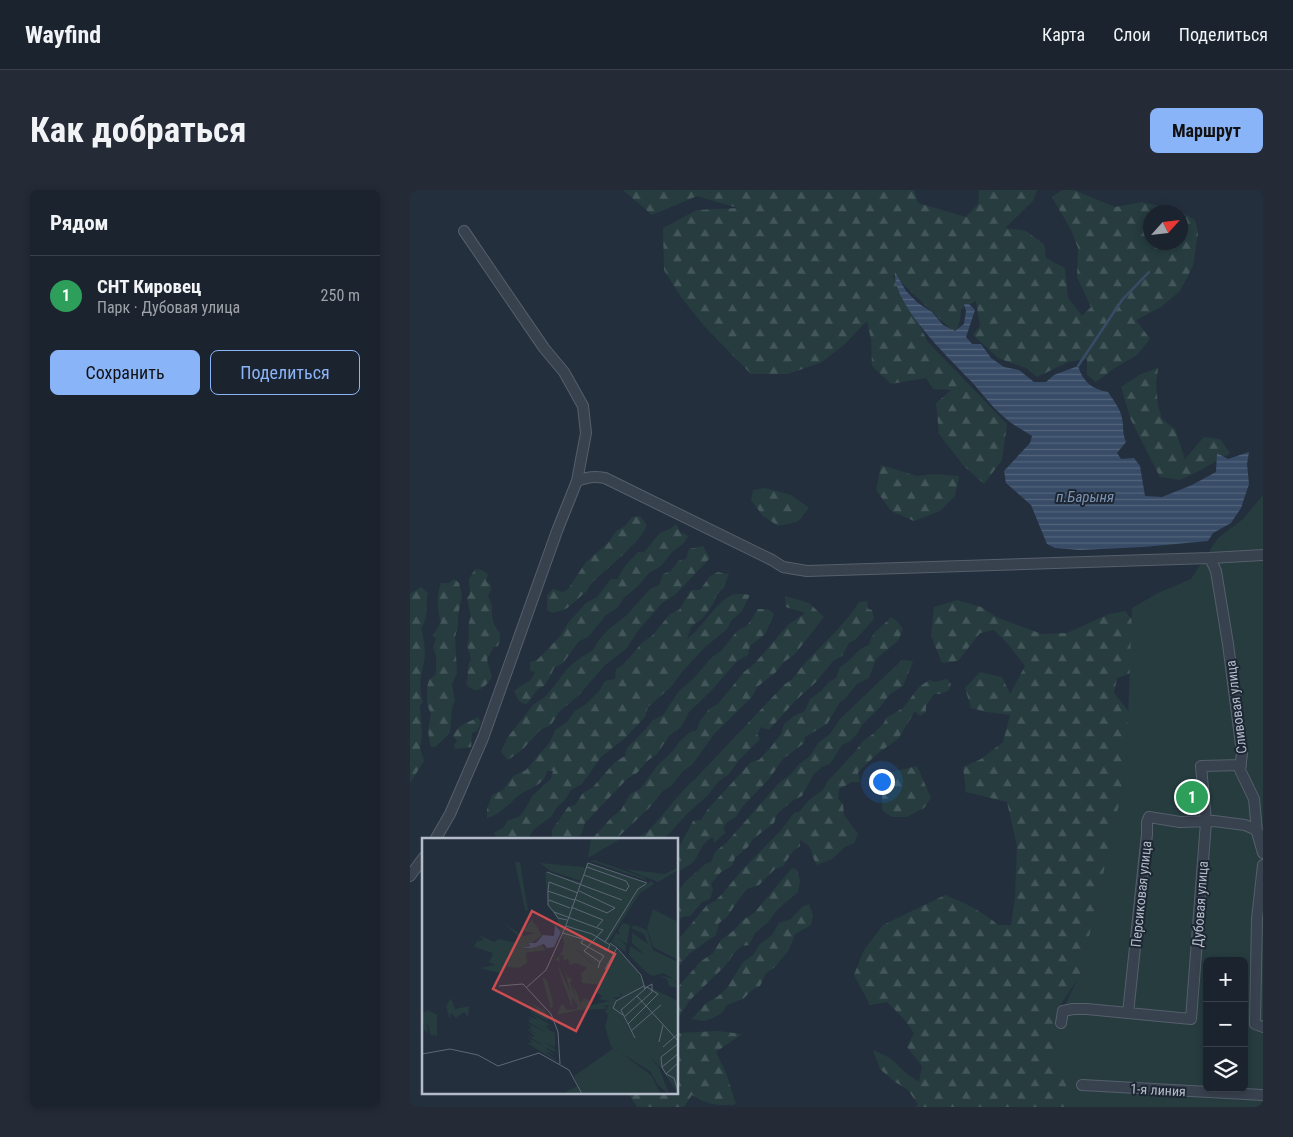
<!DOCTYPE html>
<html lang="ru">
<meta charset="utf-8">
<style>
body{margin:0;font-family:"Roboto Condensed",sans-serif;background:#242b36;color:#f1f3f6}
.controls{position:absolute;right:15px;bottom:15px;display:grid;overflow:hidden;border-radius:8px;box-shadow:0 2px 8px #0003}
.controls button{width:45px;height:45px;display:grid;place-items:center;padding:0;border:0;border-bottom:1px solid #39404a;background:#1b232e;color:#f1f3f6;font:25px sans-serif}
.compass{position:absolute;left:733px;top:15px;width:45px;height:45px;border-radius:50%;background:#1b232e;box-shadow:0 2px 8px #0003;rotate:63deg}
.you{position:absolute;left:471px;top:591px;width:18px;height:18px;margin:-12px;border:4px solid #fff;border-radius:50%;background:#1a73e8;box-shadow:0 0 0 8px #1a73e833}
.badge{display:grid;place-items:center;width:32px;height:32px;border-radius:50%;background:#8ab4f8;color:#fff;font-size:16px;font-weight:700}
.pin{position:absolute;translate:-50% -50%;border:2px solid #fff;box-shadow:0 1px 5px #0006}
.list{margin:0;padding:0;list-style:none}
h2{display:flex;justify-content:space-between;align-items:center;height:65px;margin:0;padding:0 20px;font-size:21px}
h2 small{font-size:16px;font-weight:400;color:#a0a4aa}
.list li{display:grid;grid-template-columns:32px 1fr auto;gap:15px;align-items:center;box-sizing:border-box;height:80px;padding:0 20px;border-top:1px solid #39404a}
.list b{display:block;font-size:19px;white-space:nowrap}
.list p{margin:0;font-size:16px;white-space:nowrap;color:#a0a4aa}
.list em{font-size:16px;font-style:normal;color:#a0a4aa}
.actions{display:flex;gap:10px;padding:15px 20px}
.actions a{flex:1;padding:11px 0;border:1px solid #8ab4f8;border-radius:8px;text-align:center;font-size:18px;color:#8ab4f8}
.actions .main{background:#8ab4f8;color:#111}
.icon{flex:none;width:28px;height:28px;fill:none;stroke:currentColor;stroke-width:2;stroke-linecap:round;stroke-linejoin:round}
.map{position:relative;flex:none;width:853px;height:917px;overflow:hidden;border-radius:8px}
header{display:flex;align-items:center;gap:30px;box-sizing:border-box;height:70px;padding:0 25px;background:#1b232e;border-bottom:1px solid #39404a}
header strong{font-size:24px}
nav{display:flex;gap:28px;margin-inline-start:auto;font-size:18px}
.intro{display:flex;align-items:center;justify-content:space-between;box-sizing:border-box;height:120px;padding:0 30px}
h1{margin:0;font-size:35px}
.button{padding:12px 22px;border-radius:8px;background:#8ab4f8;color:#111;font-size:18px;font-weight:700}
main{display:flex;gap:30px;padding:0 30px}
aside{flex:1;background:#1b232e;border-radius:8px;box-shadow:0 2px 8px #0003}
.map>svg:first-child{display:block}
.forest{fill:url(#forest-firs);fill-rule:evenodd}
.green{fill:#263c3f;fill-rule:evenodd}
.water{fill:url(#water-rules)}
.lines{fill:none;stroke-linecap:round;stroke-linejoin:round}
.stream{stroke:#394c67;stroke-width:2.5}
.street-casing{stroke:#565f6c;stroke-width:12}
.street{stroke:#38414e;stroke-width:10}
.labels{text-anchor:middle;stroke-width:4;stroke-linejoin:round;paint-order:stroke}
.street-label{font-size:14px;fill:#b4bcc9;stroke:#1d2633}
.water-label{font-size:15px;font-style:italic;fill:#7c92b1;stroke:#1d2633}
.inset-road{fill:none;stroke:#5e6776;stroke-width:1}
.view{fill:#ce4d50;fill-opacity:0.15;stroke:#ce4d50;stroke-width:2.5}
.inset-edge{fill:none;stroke:#b4bcc9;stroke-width:2.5}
</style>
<header>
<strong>Wayfind</strong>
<nav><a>Карта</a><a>Слои</a><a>Поделиться</a></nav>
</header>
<div class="intro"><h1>Как добраться</h1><a class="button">Маршрут</a></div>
<main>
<aside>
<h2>Рядом<small></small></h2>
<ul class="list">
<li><span class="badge" style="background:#2e9e5b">1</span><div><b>СНТ Кировец</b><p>Парк · Дубовая улица</p></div><em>250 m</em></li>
</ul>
<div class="actions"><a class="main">Сохранить</a><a>Поделиться</a></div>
</aside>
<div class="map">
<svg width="853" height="917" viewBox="0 0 853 917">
<defs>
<pattern id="forest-firs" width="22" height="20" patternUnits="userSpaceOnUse" patternTransform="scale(1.25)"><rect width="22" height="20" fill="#263c3f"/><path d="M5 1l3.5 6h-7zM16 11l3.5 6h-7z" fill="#435659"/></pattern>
<pattern id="water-rules" width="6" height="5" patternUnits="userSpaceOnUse" patternTransform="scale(1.25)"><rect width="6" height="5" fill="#394c67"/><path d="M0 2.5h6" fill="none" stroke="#53647b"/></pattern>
</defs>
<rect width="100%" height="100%" fill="#242f3e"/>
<!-- forest -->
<path class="forest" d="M 213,0 L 504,0 L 508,13 L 556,27 L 568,14 L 569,0 L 627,0 L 623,11 L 595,38 L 616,41 L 634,54 L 636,68 L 655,78 L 658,108 L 672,126 L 681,117 L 667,87 L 668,58 L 661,40 L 642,7 L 652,0 L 664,0 L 705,17 L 732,12 L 768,20 L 785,30 L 788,43 L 783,76 L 770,101 L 751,117 L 726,130 L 740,149 L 727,165 L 703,179 L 686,192 L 677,185 L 677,169 L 658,172 L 627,187 L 616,178 L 588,168 L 563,145 L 570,136 L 566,111 L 551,119 L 550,129 L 546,144 L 482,84 L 518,152 L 597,234 L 592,270 L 574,294 L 553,275 L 529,244 L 526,213 L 541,200 L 523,199 L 516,188 L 481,194 L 462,176 L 461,149 L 457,131 L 435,154 L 412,172 L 378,184 L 341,184 L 295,137 L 271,107 L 254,80 L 253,38 L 287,20 L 328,18 L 287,6 L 242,25 ZM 741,22 L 771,22 L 771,52 L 741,52 Z
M 748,178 L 746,194 L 748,215 L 752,229 L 765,239 L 775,269 L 794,247 L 810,249 L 820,263 L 791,280 L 770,290 L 750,287 L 721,230 L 711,197 L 731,184 Z
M 471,275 L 507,286 L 525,284 L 549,286 L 545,306 L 530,321 L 504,331 L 481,321 L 466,300 Z
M 355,298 L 381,305 L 399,318 L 387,332 L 368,336 L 353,326 L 341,310 L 343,300 Z
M 230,326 L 237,335 C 228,356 196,378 180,395 C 177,403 176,401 170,407 C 157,418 159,419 142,423 L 137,420 L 137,405 L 143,399 L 153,402 L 158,399 L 176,372 L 198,353 L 206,341 L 215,336 L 222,327 Z
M 266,334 L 270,342 L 278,346 L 274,353 L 262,362 L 251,376 L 239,383 L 229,395 L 214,408 L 207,418 L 196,425 L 178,447 L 169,451 L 153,473 L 144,478 L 140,487 L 134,496 L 128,499 L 117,514 C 109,514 107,508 104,501 C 113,493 120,494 125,482 L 120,481 L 120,472 L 127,470 L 134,463 L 151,445 L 158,433 L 176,413 L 187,407 L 201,389 L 208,389 C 212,377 220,371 228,362 L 234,362 L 250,343 L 260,339 Z
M 293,356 L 300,368 L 266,404 L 252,413 L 227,442 L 217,458 L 194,476 L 169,505 L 149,522 L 141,535 L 130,540 L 113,559 L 98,570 L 91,562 L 97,548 L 124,514 L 136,506 L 158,478 L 170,468 L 182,461 L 189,450 L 199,439 L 217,425 L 240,399 L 249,395 L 253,384 L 261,381 L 268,371 L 276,369 L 279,359 Z
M 65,379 L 72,380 L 78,384 L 76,391 L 81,395 L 81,400 L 78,406 L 82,415 L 82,426 L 84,434 L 90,444 L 90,450 L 88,456 L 84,457 L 77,469 L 82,487 C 75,498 66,506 56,494 C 60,485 55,479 61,469 L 57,455 C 61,446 56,436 61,427 L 57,408 L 60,404 L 59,389 Z
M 308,382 L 316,384 L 319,382 L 314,398 L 307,404 L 303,414 L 293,428 L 281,437 L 277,449 C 292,439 305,413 320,406 C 326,403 333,404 340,405 L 332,421 L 321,431 L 317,439 L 294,458 L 272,482 L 261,497 L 238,517 L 235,527 L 215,548 L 191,567 L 172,594 L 161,600 L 154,611 L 147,617 L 141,627 L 124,639 L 118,649 L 95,649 L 92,646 L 87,647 L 84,643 L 93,638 L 98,630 L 109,627 L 116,618 L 122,606 L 141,589 L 143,581 L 137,581 C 136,585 135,589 132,591 C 125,598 115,600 108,606 C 100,613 88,626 77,628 L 77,619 L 82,605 L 93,600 L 103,586 L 116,580 L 140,552 L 145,540 L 157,532 L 165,521 L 176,514 L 189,501 L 195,491 L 205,489 L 206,479 L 213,475 L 232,453 L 243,445 L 260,424 L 269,420 L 281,400 L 290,400 L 300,386 Z
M 44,389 L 49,393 L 52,405 L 48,426 L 48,436 L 45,447 L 47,483 L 42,494 L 45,511 L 42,518 L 40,543 L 25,557 L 22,557 L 20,555 L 18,540 L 21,524 L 17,514 L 17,498 L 19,490 L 26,484 L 26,466 L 23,457 L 26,449 L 23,445 L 31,432 C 27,421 26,405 31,393 L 39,393 Z
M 11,397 L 18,403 C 14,418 20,424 11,439 C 14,448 16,462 14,472 C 11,485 8,498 13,512 L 10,516 L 12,545 L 10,558 L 14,571 L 0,593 L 0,404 Z
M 375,406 L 399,413 L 414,427 L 385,464 L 374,472 L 365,483 L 347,497 L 342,507 L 305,543 L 282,575 L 273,581 L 261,596 L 253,601 L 239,618 L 206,649 L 182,649 L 202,627 L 211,620 L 220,604 L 230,599 L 247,576 L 263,561 L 270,551 L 280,542 L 287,540 L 290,531 L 299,519 L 308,514 L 334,482 L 345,473 L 378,435 L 395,423 L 376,417 Z
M 547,410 L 571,417 L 586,427 L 632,444 L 657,443 L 699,424 L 715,421 L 733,443 L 727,481 L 707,488 L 704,503 L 727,532 L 681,769 L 647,820 L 654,862 L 671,917 L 505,917 L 508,914 L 497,899 L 485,892 L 470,879 L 463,860 L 480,868 L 496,883 L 509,892 L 512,876 L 497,857 L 504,843 L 493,828 L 477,812 L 460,815 L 444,785 L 454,760 L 473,735 L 535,705 C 555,713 572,721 588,735 L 601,735 L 605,708 L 607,657 L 597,612 L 556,602 L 553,577 L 571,569 L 593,552 L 600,525 L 577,522 L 561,518 L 555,498 L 570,482 L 592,487 L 600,504 L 615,476 L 598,454 L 584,440 L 570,443 L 548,471 L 532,473 L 521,446 L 524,417 Z
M 457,411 L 458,419 L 462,420 L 464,429 L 446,449 L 439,453 L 432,466 L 423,471 L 405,493 L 385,511 L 359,540 L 351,537 L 347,544 L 350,549 L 329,570 L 319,584 L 308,592 L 298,605 L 278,623 L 254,649 L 225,649 C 229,646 235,644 238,641 C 255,624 268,603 286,588 L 375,494 C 385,489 388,480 396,472 C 414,452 435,435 449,412 Z
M 348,419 L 358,419 L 364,424 L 355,444 L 340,456 L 338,465 L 327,471 L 301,501 L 279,522 L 272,536 L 259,546 L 247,564 L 237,571 L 227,583 L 218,588 L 175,633 L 171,645 L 164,649 L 146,649 L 142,647 L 142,640 L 158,617 L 165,615 L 173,603 L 182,598 L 205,572 L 215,566 L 217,558 L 236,539 L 242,531 L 253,525 L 269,501 L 283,489 L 302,467 L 311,461 L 328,440 L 337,436 Z
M 481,427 L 488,432 L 493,439 L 488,451 L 466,469 L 459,488 L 447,494 L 434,510 L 430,512 L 417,534 L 395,547 L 394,553 L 373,569 L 359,589 L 333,616 L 326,627 L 317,632 L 313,639 L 316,642 L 304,653 L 303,647 C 289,655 292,661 284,671 C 280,677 272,677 268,683 L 268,657 L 270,655 L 283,631 L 291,630 L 298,619 L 341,572 L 349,570 L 360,558 L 371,544 L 374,534 L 384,526 L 395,521 L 400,509 L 411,501 L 419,492 L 426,488 L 430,477 C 442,471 447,458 459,455 C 463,439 472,438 481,427 Z
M 492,470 L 503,471 L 493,496 L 480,504 L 470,517 L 453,534 L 447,544 L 440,551 L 432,555 L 420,574 L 412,577 L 403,585 L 392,606 L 382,611 L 367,624 L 364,633 L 343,649 L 338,657 L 325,668 L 322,676 L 311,682 L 301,694 L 303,700 L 300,709 L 292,712 L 280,726 L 272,727 L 268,732 C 267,707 264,700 285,683 C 292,678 293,674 301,672 L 305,662 L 317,652 L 369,593 L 381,584 L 389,574 L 399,567 L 409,552 L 420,544 L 430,529 Z
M 537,489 L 541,494 L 538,501 L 530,504 L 524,504 L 516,516 L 516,522 L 510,526 L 505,521 L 488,549 L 467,564 L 448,582 L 450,592 L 442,592 L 429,599 L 428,609 L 433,614 L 434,625 L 448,644 L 444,653 L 435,657 L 422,669 L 407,675 C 399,663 406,658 390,650 L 390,656 L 383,661 L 373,676 L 365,679 L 349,695 L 337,699 L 327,712 L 317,727 L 309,733 L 306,745 L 279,764 L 268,777 L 268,750 L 297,715 L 305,711 L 314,702 L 332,680 L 371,640 L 384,623 L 390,621 L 399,610 L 413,600 L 417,592 L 444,563 L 453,551 L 463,544 L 474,533 L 476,528 L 493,518 L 509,497 L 519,490 L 525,492 Z
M 68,527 L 71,532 L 67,541 L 62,543 L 61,557 L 45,559 L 44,555 L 47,551 L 43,546 C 50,532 57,534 68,527 Z
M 507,576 L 521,608 L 514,618 L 497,627 L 482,627 L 472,620 L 472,604 L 481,582 Z
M 382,678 L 387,680 L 390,691 L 388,702 L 367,720 L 358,732 L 345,743 L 339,755 L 332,756 L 324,763 L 315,776 L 279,811 L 271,824 L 268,827 L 268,797 L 290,772 L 303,763 L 311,750 L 323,741 L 333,730 L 344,723 Z
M 399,714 L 403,726 L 401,735 L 385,744 L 379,760 L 365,777 L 356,783 L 350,796 L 342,800 L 333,809 L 317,815 L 312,823 L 303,828 L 294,831 L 282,829 L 296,813 L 307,807 L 317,798 L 333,772 L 343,765 L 350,754 L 362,745 L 369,733 L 381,729 L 392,717 Z
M 308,841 L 332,844 L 306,862 L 316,883 L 326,914 C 308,917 296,914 282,905 L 274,917 L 227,917 L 218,903 L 268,903 L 268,843 Z"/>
<!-- green -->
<path class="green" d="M 853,305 L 853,917 L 656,917 L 657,897 L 640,846 L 671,782 L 716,583 L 722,418 L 748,403 L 781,389 L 808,348 L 833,329 ZM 797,771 L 834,771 L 834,898 L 797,898 Z"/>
<!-- water -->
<path class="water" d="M 485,82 L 496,101 L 508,113 L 522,122 L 533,135 L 545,141 L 554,134 L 556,121 L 554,114 L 559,114 L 565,120 L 556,147 L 562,154 L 571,154 L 581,168 L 594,177 L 609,180 L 624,192 L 636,192 L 644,185 L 668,176 C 673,192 682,199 698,202 C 703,210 710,218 712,228 C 714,237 712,243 716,252 L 707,263 L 711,269 L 724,268 L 730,276 L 735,306 L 752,307 L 782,295 L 806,282 L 807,263 L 818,269 L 839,262 L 837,274 L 839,294 L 831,318 L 821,333 L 803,343 L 798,351 L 733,357 L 670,360 L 645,358 L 637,354 L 621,315 L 596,293 L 594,281 L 620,253 L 622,246 C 615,241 607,237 600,232 C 584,220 573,204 560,190 C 538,167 483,115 485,82 Z"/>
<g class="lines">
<!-- stream -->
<path class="stream" d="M 668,176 L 712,110 L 739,82"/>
<!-- street casing -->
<g class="street-casing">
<path id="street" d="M 167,291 C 177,287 184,286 195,288 L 362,370 L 373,377 L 397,381 L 800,368 L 853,365
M 800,368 L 806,381 L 818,454 L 832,563 L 830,580 L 844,609 L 847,642 L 853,663
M 25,650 L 40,624 L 73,548 L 147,341 L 167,291 L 176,243 L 173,216 L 154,182 L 134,158 L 54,41
M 853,675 L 847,729 L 845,834 L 853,837
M 0,686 L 14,667
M 718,823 L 781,829 L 796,632 L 791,576 L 831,575
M 651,833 L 653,821 L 663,819 L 677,819 L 718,823 L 737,644 L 737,632 L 739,627 L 770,632 L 804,631 L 835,635 L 844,639 L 853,647
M 672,895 L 853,905"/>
</g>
<!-- street -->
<use href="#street" class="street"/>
</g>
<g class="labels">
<!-- street labels -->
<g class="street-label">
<text transform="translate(826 517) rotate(-97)" y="5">Сливовая улица</text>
<text transform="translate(731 704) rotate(-84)" y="5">Персиковая улица</text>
<text transform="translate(790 714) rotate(-86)" y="5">Дубовая улица</text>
<text transform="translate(748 900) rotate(3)" y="5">1-я линия</text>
</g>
<!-- water labels -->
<g class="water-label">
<text x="675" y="312">п.Барыня</text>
</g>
</g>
<!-- overview -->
<g transform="translate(12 648)">
<rect width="256" height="256" fill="#242f3e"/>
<path d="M 169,0 L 200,0 L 166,20 ZM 172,22 L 221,39 L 226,43 L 169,23 ZM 93,24 L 98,24 L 106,73 L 103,72 ZM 118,25 L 161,29 L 163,30 L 159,43 L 128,33 ZM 257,29 L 256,32 L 236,44 L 203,31 L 243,36 ZM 229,43 L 232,46 L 218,55 L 186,104 L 184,101 L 216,53 ZM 231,71 L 256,84 L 256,122 L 231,109 L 225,90 ZM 110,81 L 120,97 L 102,111 L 119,107 L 124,112 L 104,115 L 105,125 L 97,130 L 86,129 L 86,123 L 84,130 L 77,135 L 58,130 L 73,127 L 67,124 L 71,115 L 52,109 L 55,103 L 62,102 L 57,97 L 72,104 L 77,101 L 95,105 L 98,100 L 82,85 L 98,96 L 98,92 L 102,98 L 113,95 L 101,93 ZM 201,85 L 208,87 L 205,106 L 196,100 L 204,107 L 203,114 L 189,104 L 194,95 L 198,96 L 196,92 ZM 212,87 L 225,92 L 231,112 L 256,124 L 256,144 L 253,142 L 256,150 L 247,148 L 245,141 L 237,137 L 252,141 L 241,135 L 231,138 L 225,135 L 207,117 L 208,108 L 223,117 L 210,105 L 210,95 L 226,106 L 222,96 L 209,90 ZM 142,105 L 152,109 L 175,130 L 189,137 L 188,145 L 199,152 L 198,159 L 191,159 L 197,163 L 206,190 L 237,230 L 247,256 L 236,247 L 228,233 L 189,209 L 183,189 L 186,177 L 183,174 L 187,167 L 179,169 L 185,169 L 183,171 L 156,172 L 135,177 L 138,168 L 141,166 L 145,172 L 154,171 L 162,160 L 169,163 L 166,168 L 187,163 L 176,161 L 181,159 L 173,153 L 177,147 L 160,145 L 159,135 L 165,130 L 154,125 L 148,127 L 146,121 L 141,123 L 142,117 L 137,118 L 138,124 L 133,122 L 140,114 ZM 140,124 L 145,139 L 150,141 L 148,145 L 155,165 L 150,147 L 155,155 L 158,165 L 156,168 L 150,159 L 150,170 L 138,136 L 136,127 L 149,156 ZM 120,139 L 125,142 L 133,173 L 131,167 L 129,171 ZM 29,160 L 33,171 L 47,168 L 46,179 L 42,174 L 34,180 L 29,175 L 28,182 L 24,168 ZM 108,164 L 121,172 L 122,169 L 126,183 L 108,174 L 111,172 L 108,168 L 117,173 ZM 6,172 L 15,177 L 15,198 L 9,197 L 5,184 L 6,195 L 2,192 L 0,176 ZM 108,175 L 129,187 L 124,187 L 128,192 L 112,184 L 133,195 L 133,209 L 122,204 L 133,211 L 133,214 L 123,209 L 133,218 L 122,212 L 136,224 L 105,205 L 110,205 L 106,200 L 122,208 L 106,198 L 113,199 L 106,192 L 120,199 L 106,191 L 110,190 L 105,185 L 127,196 L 107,184 L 107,181 L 111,183 L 106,178 L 116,182 Z" fill="#263c3f"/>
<path d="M 165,24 L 224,45 L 184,101 L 214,130 L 223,147 L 256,163 L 256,256 L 240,231 L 213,203 L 202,179 L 191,171 L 200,156 L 191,151 L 187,141 L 188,136 L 177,132 L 157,113 L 142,105 L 135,80 L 126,68 L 123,34 L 158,44 ZM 192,210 L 229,237 L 239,256 L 144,256 L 145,253 L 156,248 L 152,238 Z" fill="#263c3f"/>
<path d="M 133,87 L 139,94 L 132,109 L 125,110 L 122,106 L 110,110 L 100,110 L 108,108 L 107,105 L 114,105 L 121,97 L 132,98 Z" fill="#394c67"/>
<path class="inset-road" d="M 125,34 L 200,62M 162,37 L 204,53 L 207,48 L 204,43 L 165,29M 126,53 L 127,44 L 156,55M 152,61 L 185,75 L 193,70 L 157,53M 127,62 L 148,70M 149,69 L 181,82 L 175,89M 132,74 L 126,67 L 126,53 L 152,62M 145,82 L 136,80 L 132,74 L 181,92 L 162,113 L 178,124 L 176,130M 141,95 L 170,104 L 185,113 L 188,107 L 170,96 L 144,88M 161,102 L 159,105 L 182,118 L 178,124M 183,104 L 216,51 L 224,46M 195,110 L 219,137 L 223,151 L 215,158 L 257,204M 183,131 L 195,110 L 188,105M 77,148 L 101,146 L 129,176 L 136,194 L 138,226M 105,149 L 124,132 L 143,90 L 166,25 L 225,45M 201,177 L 191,170 L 194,163 L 222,148M 202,179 L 230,154 L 230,146 L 223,150M 206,186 L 236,156 L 225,149 L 223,151M 209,193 L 239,167M 213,200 L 199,172 L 215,158M 237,204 L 241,187M 241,209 L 257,195M 0,216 L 28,211 L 56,217 L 76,228 L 117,215 L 147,232 L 160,256M 257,224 L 244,236 L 252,240 L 257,256M 240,229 L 239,219 L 257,205M 244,236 L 240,229 L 257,215"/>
<path class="view" d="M 110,73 L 193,116 L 154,193 L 71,151 Z"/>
<rect width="256" height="256" class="inset-edge"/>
</g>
</svg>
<div class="controls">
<button>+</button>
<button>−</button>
<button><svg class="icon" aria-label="layers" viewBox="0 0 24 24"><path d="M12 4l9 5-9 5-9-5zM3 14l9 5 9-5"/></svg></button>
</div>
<svg class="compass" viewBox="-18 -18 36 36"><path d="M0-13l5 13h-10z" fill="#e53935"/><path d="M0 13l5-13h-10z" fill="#a0a4aa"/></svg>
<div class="you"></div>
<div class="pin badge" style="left:782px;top:607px;background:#2e9e5b">1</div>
</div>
</main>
